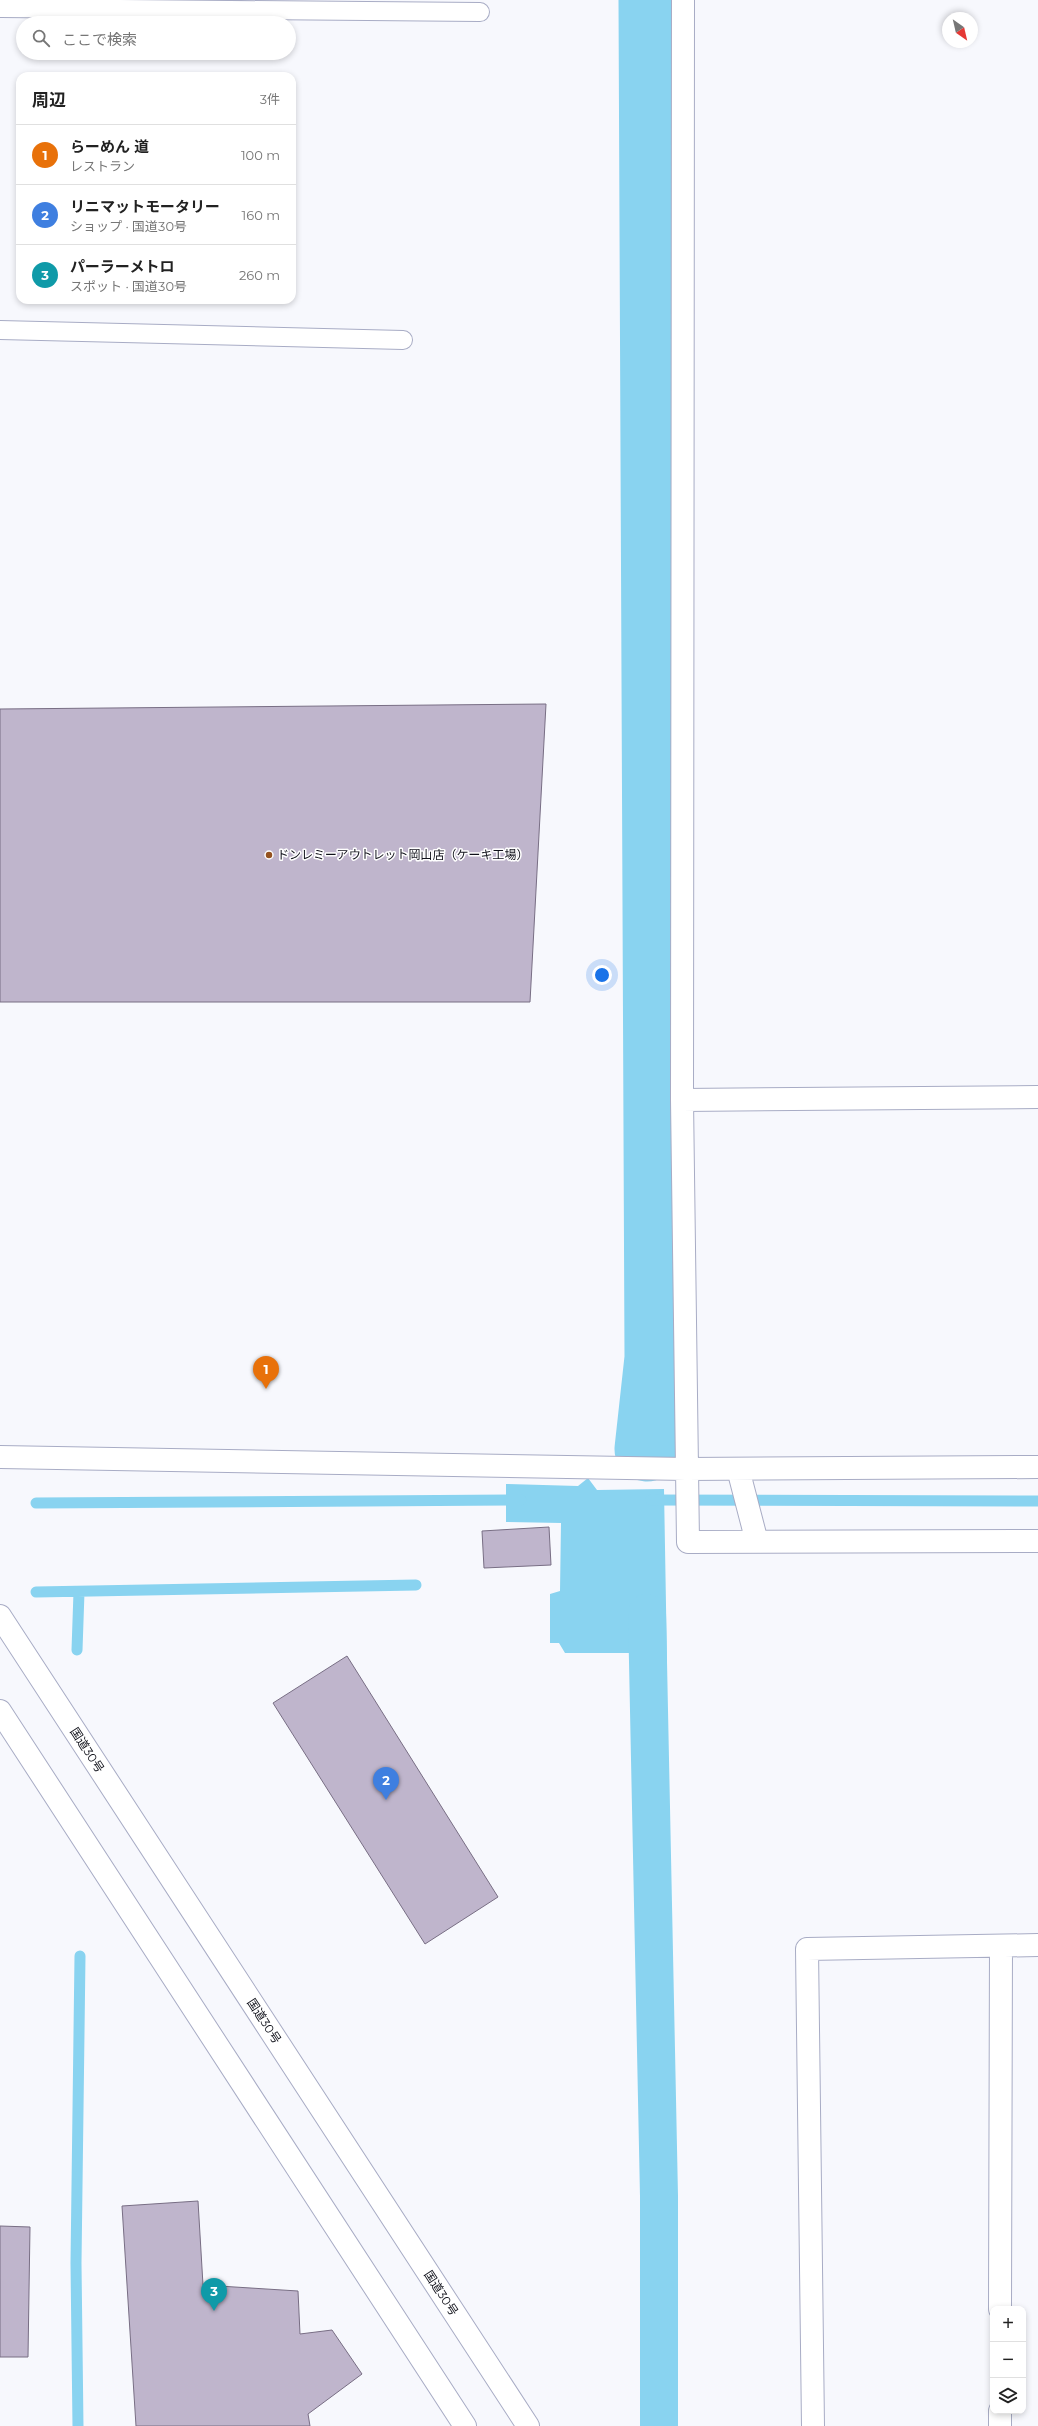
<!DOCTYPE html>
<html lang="ja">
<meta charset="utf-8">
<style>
body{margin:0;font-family:Montserrat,"Noto Sans JP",sans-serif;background:#f6f6f6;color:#222}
.controls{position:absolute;right:12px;bottom:12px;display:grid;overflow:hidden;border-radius:8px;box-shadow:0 2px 6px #0003}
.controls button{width:36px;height:36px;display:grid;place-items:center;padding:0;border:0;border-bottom:1px solid #e0e0e0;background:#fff;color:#222;font:20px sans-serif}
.compass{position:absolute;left:942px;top:12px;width:36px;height:36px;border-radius:50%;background:#fff;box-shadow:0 2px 6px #0003;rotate:146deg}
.you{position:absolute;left:602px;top:975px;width:14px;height:14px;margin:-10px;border:3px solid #fff;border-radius:50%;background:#1a73e8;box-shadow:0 0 0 6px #1a73e833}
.badge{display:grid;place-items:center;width:26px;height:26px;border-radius:50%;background:#ea580c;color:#fff;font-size:13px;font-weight:700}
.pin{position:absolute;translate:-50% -33px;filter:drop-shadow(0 1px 2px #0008)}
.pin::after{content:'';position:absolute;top:21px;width:14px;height:12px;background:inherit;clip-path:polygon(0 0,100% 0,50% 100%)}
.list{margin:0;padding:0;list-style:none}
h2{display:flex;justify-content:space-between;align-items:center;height:52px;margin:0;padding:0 16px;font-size:17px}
h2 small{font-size:13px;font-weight:400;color:#767676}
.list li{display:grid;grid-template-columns:26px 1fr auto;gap:12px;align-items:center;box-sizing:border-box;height:60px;padding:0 16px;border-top:1px solid #e0e0e0}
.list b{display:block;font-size:15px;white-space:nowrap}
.list p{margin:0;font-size:13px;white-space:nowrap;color:#767676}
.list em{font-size:13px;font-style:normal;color:#767676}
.icon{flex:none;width:22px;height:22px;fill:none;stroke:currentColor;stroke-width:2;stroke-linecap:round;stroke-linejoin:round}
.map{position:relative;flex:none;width:1038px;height:2426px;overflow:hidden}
.search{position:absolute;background:#fff;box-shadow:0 2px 6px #0003;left:16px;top:16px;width:280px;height:44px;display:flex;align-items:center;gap:10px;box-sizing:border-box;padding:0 14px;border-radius:22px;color:#767676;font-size:15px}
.panel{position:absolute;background:#fff;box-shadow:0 2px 6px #0003;left:16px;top:72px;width:280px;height:232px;border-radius:12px}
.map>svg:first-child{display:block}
.water{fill:#89d3f0}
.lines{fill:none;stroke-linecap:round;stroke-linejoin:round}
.stream{stroke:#89d3f0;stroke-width:11}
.canal{stroke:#89d3f0;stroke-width:38}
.river{stroke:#89d3f0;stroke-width:65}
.building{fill:#bfb5cc;stroke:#786e84}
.lane-casing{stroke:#a8acc5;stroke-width:20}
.street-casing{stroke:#a8acc5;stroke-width:24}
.highway-casing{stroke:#a8acc5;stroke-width:24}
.lane{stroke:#fff;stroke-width:18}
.street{stroke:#fff;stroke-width:22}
.highway{stroke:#fff;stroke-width:22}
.poi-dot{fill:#945220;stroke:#fff;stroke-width:1.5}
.labels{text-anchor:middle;stroke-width:3;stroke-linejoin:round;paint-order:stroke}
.poi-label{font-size:12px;fill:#0f1019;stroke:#fff;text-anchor:start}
.street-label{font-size:12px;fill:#0f1019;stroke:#fff}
</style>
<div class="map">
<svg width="1038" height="2426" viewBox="0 0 1038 2426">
<rect width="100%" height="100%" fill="#f7f8fd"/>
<!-- water -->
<path class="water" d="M 588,1478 L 597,1490 L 664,1489 L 667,1663 L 644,1666 L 644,1653 L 565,1653 L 559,1643 L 550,1643 L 550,1594 L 560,1591 L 561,1523 L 506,1522 L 506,1484 L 578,1486 Z"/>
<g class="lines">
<!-- stream -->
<path class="stream" d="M 624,1440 L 652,1399
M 651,1500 L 1038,1501
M 36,1503 L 521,1500
M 36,1592 L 416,1585
M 77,1650 L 79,1592
M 78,2426 L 76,2263 L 80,1956"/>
<!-- canal -->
<path class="canal" d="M 647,1613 L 659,2196 L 659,2426"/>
<!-- river -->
<path class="river" d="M 647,1449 L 657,1358 L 651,0"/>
</g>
<!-- building -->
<path class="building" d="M 546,704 L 530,1002 L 0,1002 L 0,709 Z
M 549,1527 L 551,1565 L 484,1568 L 482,1531 Z
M 347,1656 L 498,1897 L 425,1944 L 273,1703 Z
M 198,2201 L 203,2285 L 298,2291 L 300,2334 L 332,2330 L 362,2374 L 308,2414 L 310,2426 L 136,2426 L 122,2206 Z
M 0,2226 L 30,2227 L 28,2357 L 0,2357 Z"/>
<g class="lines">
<!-- lane casing -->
<g class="lane-casing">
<path id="lane" d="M 0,8 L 480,12
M 0,330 L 403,340"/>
</g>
<!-- street casing -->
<g class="street-casing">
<path id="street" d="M 683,0 L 682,1100 L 688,1542 L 1038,1541
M 682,1100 L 1038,1097
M 0,1457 L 686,1469 L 1038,1467
M 738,1469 L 757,1542
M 1000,2309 L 1001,1946
M 813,2426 L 807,1949 L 1038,1945
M 1000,2426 L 1000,2411"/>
</g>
<!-- highway casing -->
<g class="highway-casing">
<path id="highway" d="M 0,1616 L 528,2426
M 0,1711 L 465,2426"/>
</g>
<!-- lane -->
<use href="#lane" class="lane"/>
<!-- street -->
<use href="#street" class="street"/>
<!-- highway -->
<use href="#highway" class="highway"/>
</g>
<!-- markers -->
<circle class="poi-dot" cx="269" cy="855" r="4"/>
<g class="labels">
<!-- poi labels -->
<g class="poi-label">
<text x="277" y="859">ドンレミーアウトレット岡山店（ケーキ工場）</text>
</g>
<!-- street labels -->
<g class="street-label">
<text transform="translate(87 1750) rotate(57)" y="4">国道30号</text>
<text transform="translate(264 2021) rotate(57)" y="4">国道30号</text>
<text transform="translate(441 2293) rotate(57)" y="4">国道30号</text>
</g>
</g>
</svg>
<div class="controls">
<button>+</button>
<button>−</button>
<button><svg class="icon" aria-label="layers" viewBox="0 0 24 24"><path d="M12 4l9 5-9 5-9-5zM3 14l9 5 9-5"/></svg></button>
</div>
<svg class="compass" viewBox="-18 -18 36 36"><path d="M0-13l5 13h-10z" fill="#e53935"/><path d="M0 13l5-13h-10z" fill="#767676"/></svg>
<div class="you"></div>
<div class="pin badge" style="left:266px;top:1389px;background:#e8710a">1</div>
<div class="pin badge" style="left:386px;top:1800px;background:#3f7fe0">2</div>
<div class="pin badge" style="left:214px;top:2311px;background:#0f9aa8">3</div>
<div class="search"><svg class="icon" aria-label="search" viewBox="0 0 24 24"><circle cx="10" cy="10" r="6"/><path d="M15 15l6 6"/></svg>ここで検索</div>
<section class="panel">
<h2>周辺<small>3件</small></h2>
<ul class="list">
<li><span class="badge" style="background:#e8710a">1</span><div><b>らーめん 道</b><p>レストラン</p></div><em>100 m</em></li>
<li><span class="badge" style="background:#3f7fe0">2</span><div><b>リニマットモータリー</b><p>ショップ · 国道30号</p></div><em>160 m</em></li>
<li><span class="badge" style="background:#0f9aa8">3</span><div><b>パーラーメトロ</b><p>スポット · 国道30号</p></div><em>260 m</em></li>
</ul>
</section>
</div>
